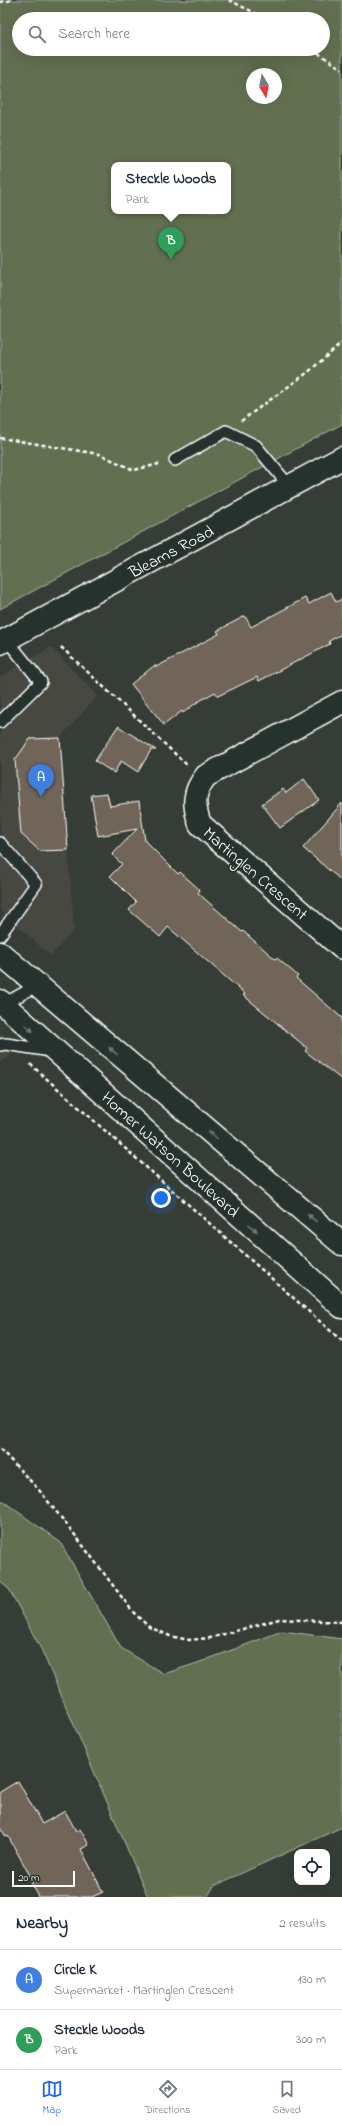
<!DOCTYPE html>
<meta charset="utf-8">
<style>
body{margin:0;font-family:"Indie Flower",sans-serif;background:#f2f2f3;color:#1f2937}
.controls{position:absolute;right:12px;bottom:12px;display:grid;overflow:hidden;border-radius:8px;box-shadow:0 4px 16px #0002}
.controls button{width:36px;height:36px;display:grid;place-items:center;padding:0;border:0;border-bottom:1px solid #e0e1e3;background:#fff;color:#1f2937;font:20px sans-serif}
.compass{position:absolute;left:246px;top:68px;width:36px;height:36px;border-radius:50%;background:#fff;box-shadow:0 4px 16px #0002;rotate:170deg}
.scale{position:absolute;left:12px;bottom:10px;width:63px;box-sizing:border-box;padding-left:4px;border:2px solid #fff;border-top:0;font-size:11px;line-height:14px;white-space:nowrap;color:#fff;-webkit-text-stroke:3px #26332d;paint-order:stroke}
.you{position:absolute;left:161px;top:1198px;width:14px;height:14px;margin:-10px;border:3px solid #fff;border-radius:50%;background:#1a73e8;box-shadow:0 0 0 6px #1a73e833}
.badge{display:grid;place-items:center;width:26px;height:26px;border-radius:50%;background:#2563eb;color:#fff;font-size:13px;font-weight:700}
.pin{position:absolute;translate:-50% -33px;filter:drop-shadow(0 1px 2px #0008)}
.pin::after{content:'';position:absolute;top:21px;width:14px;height:12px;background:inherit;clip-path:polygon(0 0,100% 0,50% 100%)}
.popup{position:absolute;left:111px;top:162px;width:120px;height:52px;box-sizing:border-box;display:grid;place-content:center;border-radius:8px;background:#fff;filter:drop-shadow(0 1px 3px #0005);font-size:13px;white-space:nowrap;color:#747a83}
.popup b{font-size:15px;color:#1f2937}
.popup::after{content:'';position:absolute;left:50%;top:100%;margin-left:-8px;border:8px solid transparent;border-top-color:#fff}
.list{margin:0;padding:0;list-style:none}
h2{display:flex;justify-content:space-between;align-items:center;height:52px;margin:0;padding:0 16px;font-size:17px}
h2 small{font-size:13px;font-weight:400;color:#747a83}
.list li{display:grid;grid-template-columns:26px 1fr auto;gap:12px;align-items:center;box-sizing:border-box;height:60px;padding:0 16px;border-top:1px solid #e0e1e3}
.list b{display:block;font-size:15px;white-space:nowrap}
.list p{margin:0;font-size:13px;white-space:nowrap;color:#747a83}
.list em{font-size:13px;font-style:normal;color:#747a83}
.icon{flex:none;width:22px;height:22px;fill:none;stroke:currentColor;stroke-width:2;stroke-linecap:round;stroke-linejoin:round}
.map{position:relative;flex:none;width:342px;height:1897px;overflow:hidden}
.search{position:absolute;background:#fff;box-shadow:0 4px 16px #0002;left:12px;right:12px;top:12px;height:44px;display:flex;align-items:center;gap:10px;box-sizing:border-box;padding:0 14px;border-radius:22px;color:#747a83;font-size:15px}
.sheet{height:172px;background:#fff}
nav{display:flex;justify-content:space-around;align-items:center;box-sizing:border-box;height:56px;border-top:1px solid #e0e1e3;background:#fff;font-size:11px;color:#747a83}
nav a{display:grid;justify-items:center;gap:2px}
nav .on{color:#2563eb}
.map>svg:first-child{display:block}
.built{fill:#464940}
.green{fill:#626f51;stroke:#b0b7a8;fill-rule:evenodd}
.building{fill:#6f6558;stroke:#fff}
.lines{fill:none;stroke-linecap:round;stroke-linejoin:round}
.lane-casing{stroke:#fff;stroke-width:14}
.street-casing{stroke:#fff;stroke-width:25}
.secondary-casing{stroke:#fff;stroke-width:25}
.path{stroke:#fff;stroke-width:2.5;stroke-dasharray:4 3;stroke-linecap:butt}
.lane{stroke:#26332d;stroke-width:11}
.street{stroke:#26332d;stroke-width:22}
.secondary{stroke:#26332d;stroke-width:22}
.oneway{fill:#727a76}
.labels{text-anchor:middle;stroke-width:3.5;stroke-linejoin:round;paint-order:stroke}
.street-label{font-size:17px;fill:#fff;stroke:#26332d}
</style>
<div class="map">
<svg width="342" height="1897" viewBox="0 0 342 1897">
<rect width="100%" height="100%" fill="#353d36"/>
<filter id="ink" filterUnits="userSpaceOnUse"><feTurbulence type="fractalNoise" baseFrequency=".025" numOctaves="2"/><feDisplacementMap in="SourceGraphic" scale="8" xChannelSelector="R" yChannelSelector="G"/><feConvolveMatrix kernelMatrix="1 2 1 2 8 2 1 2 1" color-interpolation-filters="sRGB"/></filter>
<g filter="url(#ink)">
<!-- built -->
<path class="built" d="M 51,647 L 97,696 L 60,738 L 74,930 L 51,956 L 0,910 L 0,677 Z
M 0,1032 L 20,1049 L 0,1063 Z"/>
<!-- green -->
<path class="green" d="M 0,0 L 342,0 L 342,424 L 0,609 ZM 19,19 L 323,19 L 323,49 L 19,49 ZM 252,74 L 276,74 L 276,98 L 252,98 ZM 114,165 L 228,165 L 228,211 L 114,211 Z
M 0,1499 L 60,1542 L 121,1648 L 164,1674 L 203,1661 L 282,1631 L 342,1639 L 342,1827 L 214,1886 L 207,1897 L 148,1897 L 42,1651 L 9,1589 L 0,1582 Z"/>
<!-- building -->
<path class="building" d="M 331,592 L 336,602 L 342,599 L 342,634 L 329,641 L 330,644 L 259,681 L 257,677 L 218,696 L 215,692 L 196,703 L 183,713 L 182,711 L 164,725 L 131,684 L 155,665 L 156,667 L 219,634 L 217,631 L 245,616 L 251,627 L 305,598 L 309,604 Z
M 118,726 L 156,750 L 151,750 L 138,772 L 121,761 L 114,773 L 95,761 Z
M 60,738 L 68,850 L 40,851 L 21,834 L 15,760 L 30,739 Z
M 304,779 L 319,800 L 280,828 L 262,804 L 283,789 L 286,793 Z
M 107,793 L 110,806 L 139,801 L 145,841 L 178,874 L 180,872 L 200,890 L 198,893 L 242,932 L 243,931 L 275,959 L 277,958 L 298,976 L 296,978 L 342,1018 L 342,1080 L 305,1051 L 307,1048 L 243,995 L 245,994 L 168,927 L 160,937 L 129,910 L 136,902 L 110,876 L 122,864 L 112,855 L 137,829 L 98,836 L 91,795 Z
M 342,803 L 342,881 L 303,848 Z
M 18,1781 L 42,1824 L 65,1811 L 76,1831 L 80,1829 L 89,1845 L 81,1849 L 103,1892 L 92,1897 L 39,1897 L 31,1882 L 33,1881 L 8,1836 L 6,1837 L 0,1826 L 0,1792 Z"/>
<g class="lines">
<!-- lane casing -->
<g class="lane-casing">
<path id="lane" d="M 175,460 L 226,431 L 256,446 L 290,487
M 0,722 L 41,682 L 7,640
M 0,843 L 36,884 L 0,935
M 2,1005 L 36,986
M 0,1045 L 6,1044 L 51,1051"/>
</g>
<!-- street casing -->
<g class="street-casing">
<path id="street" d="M 342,702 L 206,776 C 193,792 193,805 200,824 L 342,948"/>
</g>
<!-- secondary casing -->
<g class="secondary-casing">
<path id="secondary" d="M 0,643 L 342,458
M 0,953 L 342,1244
M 0,1001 L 342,1307"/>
</g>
<!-- path -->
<path class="path" d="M 229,0 L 267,19
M 0,2 L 13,0
M 312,49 L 342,69
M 241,421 L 307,373 L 342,343
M 0,438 L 99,454 L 134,470 L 159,464
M 61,647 L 187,765
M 30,1064 L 342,1341
M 0,1449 L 39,1490 L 75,1535 L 133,1612 L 149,1627 L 170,1636 L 189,1640 L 210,1638 L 279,1619 L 342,1622"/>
<!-- lane -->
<use href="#lane" class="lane"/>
<!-- street -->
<use href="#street" class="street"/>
<!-- secondary -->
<use href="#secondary" class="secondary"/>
</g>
<!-- one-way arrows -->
<defs><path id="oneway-solid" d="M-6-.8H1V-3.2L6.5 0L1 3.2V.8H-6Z"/></defs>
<g class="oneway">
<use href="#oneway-solid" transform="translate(29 1028) rotate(42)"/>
<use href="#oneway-solid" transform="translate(113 1051) rotate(-140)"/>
<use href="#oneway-solid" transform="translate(213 1135) rotate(-140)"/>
<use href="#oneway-solid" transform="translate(312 1218) rotate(-140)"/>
<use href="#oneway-solid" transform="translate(253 1228) rotate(42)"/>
</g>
</g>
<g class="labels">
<!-- street labels -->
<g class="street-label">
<text transform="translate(171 551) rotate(-28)" y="6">Bleams Road</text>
<text transform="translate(256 873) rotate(41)" y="6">Martinglen Crescent</text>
<text transform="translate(171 1154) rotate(42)" y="6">Homer Watson Boulevard</text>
</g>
</g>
</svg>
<div class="controls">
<button><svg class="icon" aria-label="locate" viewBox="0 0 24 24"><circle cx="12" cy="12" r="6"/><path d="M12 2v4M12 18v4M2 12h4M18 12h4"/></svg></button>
</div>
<svg class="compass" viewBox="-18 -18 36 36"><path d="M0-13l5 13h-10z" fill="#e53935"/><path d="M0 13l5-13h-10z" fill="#747a83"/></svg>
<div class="scale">20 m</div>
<div class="you"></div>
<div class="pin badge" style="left:41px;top:797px;background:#3f7fe0">A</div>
<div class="pin badge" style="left:171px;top:260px;background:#2e9e5b">B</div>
<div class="popup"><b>Steckle Woods</b>Park</div>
<div class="search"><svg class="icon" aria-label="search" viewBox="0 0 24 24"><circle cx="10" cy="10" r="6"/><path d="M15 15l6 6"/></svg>Search here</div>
</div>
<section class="sheet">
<h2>Nearby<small>2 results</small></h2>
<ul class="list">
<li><span class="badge" style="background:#3f7fe0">A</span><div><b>Circle K</b><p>Supermarket · Martinglen Crescent</p></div><em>130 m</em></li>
<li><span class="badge" style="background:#2e9e5b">B</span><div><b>Steckle Woods</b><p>Park</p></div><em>300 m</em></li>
</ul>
</section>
<nav>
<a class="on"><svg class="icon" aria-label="map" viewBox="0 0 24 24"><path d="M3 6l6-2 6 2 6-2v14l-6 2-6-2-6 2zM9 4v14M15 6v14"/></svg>Map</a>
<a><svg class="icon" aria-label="directions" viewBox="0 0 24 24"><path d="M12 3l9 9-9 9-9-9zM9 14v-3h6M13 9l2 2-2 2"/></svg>Directions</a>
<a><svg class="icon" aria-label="saved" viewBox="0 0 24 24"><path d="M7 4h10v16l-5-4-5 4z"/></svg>Saved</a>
</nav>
